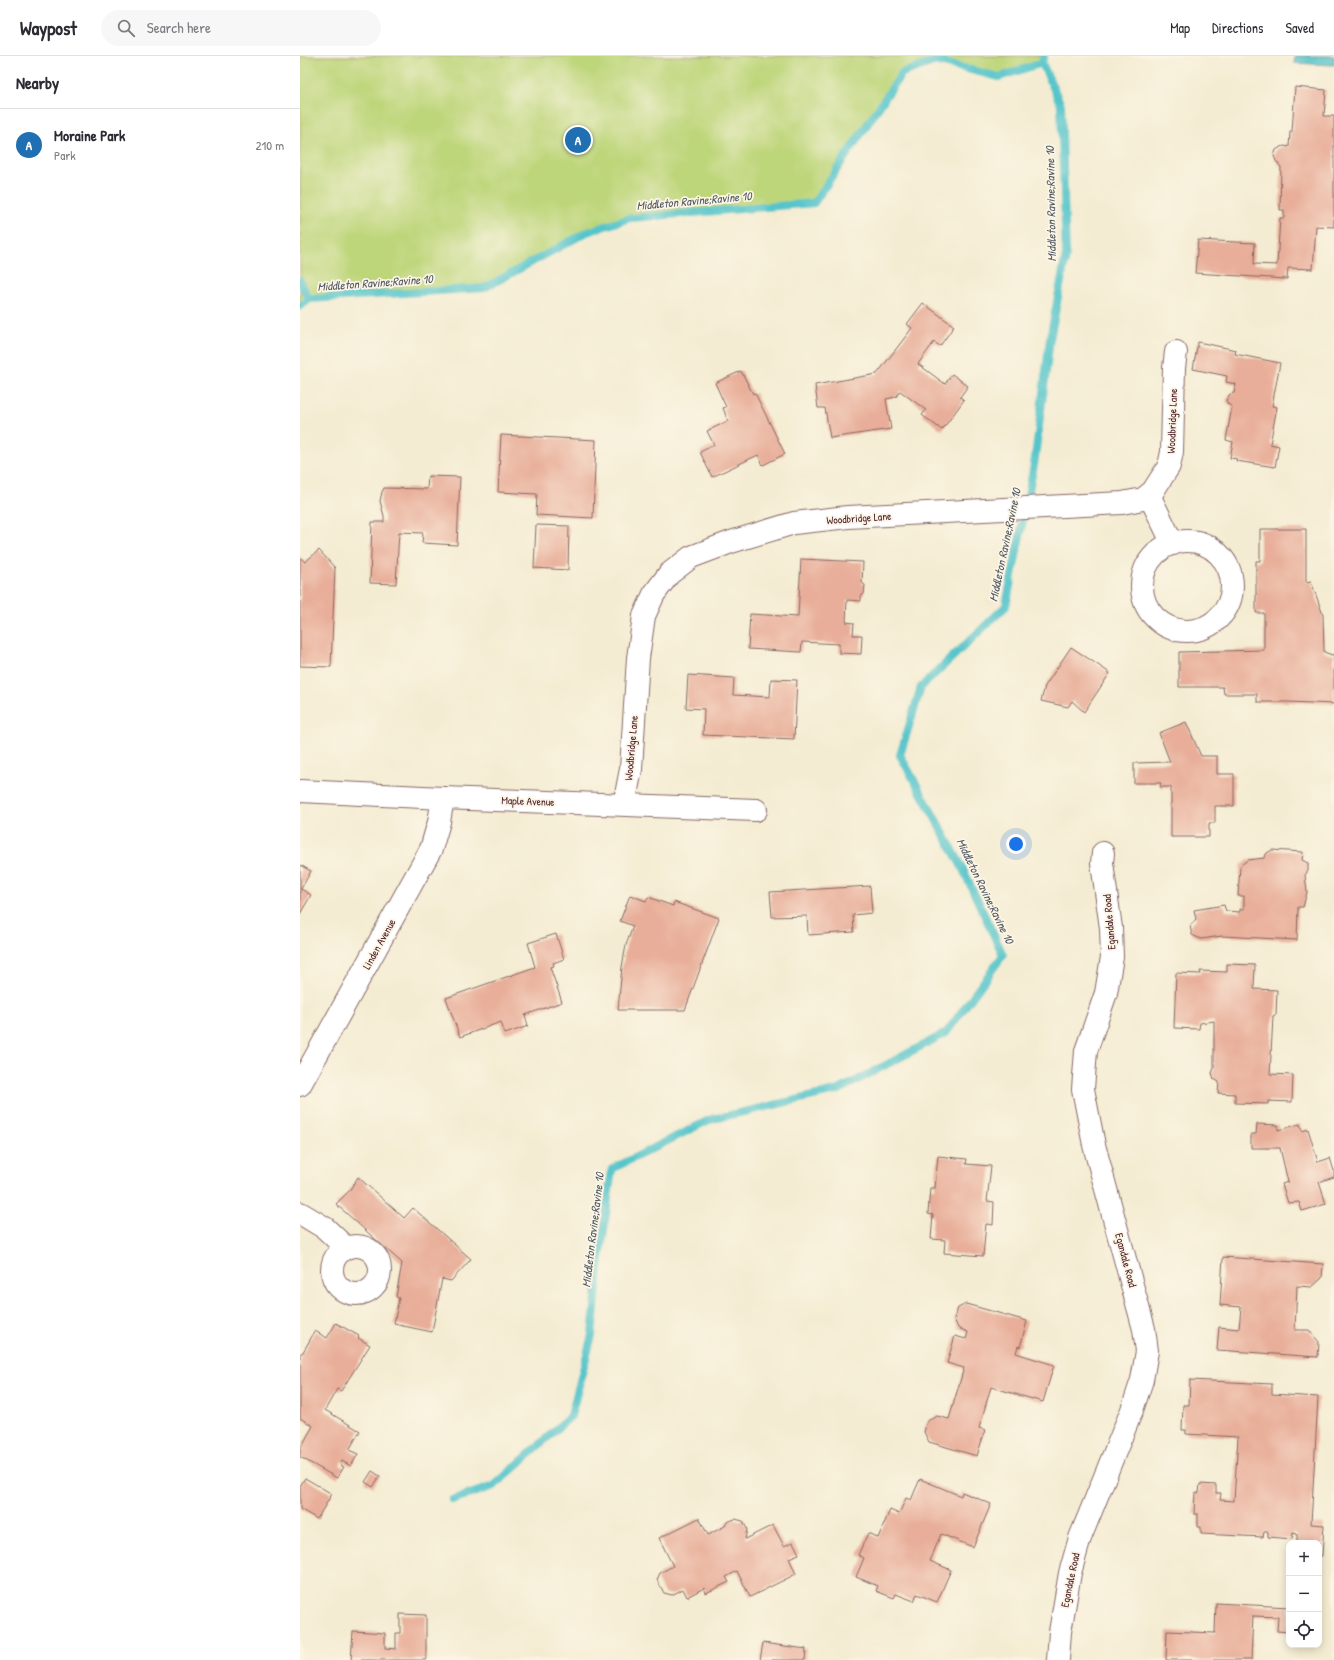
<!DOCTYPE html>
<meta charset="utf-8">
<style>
body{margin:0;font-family:"Patrick Hand",sans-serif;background:#f7f7f7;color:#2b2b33}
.controls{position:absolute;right:12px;bottom:12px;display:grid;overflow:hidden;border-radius:8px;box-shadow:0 2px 10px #0003}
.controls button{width:36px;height:36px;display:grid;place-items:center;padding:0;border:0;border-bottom:1px solid #e1e1e2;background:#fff;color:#2b2b33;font:20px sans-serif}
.you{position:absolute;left:716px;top:788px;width:14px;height:14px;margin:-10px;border:3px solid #fff;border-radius:50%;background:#1a73e8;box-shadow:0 0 0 6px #1a73e833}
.badge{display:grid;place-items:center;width:26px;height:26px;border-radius:50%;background:#1f6fb2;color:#fff;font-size:13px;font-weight:700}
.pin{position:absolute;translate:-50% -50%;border:2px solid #fff;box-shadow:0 1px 4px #0006}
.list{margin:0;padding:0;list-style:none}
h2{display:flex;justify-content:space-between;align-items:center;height:52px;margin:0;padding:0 16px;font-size:17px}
h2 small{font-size:13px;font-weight:400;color:#7c7c81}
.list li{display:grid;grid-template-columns:26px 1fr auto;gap:12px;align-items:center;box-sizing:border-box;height:72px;padding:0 16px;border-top:1px solid #e1e1e2}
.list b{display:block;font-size:15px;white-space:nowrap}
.list p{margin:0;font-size:13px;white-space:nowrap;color:#7c7c81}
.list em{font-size:13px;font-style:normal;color:#7c7c81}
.icon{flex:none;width:22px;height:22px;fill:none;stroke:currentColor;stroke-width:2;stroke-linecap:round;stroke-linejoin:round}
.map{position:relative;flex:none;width:1034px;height:1604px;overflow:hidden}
header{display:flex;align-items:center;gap:24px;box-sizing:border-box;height:56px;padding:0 20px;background:#fff;border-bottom:1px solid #e1e1e2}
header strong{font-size:19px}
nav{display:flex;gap:22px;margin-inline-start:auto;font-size:14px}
.search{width:280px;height:36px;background:#f7f7f7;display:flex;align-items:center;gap:10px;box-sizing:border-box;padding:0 14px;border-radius:22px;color:#7c7c81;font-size:15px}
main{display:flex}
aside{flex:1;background:#fff}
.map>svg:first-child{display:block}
.green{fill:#bed67a;stroke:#847a52}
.water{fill:#57c5cb;stroke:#50727b}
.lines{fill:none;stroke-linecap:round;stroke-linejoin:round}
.stream{stroke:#57c5cb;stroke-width:8}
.building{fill:#e8ae99}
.minor-casing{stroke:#866765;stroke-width:24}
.minor{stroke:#fff;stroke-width:22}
.labels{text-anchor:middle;stroke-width:3.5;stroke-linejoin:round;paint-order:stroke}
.street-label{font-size:11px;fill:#4a1f2b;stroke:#fcf5e5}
.water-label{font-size:12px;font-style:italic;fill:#4f5963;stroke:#fcf5e5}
</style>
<header>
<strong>Waypost</strong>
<div class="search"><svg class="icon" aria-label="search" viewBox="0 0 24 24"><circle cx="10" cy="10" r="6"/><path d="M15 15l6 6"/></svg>Search here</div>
<nav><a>Map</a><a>Directions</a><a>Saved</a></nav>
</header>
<main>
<aside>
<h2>Nearby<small></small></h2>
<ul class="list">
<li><span class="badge">A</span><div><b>Moraine Park</b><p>Park</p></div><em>210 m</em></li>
</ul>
</aside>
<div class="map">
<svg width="1034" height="1604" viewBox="0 0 1034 1604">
<rect width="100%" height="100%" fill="#fcf5e5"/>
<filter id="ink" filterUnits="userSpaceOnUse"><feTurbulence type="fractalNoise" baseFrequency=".025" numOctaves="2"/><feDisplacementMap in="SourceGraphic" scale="8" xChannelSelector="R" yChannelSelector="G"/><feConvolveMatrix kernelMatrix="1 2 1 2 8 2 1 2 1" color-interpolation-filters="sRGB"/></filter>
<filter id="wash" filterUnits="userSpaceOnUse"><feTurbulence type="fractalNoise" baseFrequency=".012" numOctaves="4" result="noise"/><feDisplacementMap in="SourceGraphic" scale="16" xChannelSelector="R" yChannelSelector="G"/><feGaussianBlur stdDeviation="0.9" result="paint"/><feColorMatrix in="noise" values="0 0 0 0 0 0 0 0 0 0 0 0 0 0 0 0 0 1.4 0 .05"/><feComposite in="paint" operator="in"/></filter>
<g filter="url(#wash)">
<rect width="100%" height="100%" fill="#f4ecd2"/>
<!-- green -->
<path class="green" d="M 0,0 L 745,0 L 742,7 L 699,21 L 636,5 L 602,17 L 514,147 L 330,162 L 287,176 L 184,232 L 6,246 L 0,250 Z"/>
<!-- water -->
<path class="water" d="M 995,0 L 1034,0 L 1034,9 L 994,7 Z"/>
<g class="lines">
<!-- stream -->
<path class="stream" d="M 0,225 L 9,243 L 184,232 L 287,176 L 330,162 L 514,147 L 602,17 L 636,5 L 699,21 L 742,7 L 744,0
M 0,250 L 6,246
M 152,1444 L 194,1430 L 271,1360 L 292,1279 L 301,1194 L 312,1113 L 409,1064 L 539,1034 L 646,977 L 703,899 L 660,807 L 600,699 L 621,631 L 706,550 L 734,409 L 750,283 L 766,199 L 761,49 L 742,7"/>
</g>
<g id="blocks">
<!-- building -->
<path class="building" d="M 995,31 L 1026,34 L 1024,60 L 1034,60 L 1034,171 L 1016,170 L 1013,213 L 988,212 L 987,223 L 986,223 L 895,217 L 898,184 L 955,187 L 954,208 L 977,209 L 980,162 L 984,162 L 984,154 L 980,154 L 981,111 L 976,105 L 974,100 L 976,94 L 979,92 L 984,90 L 989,91 L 990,76 L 992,76 Z
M 623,247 L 654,270 L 640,290 L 634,286 L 618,308 L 645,328 L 652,318 L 668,330 L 660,341 L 664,344 L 642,374 L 622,359 L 626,354 L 600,335 L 596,341 L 586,343 L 591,373 L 530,382 L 525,352 L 518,352 L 515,329 L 577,318 L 612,272 L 607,268 Z
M 898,286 L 936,294 L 935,298 L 980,307 L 972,350 L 977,351 L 970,388 L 979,390 L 975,411 L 936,405 L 937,403 L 930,402 L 933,386 L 926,384 L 932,351 L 928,348 L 926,344 L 930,338 L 934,337 L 936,328 L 926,326 L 927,320 L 893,313 Z
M 441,315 L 453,338 L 455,337 L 485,398 L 463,409 L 458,399 L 412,421 L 400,396 L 414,389 L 407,375 L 428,365 L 423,352 L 426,351 L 415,327 Z
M 201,379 L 296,384 L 293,462 L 236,459 L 237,438 L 198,436 Z
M 128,420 L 160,421 L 157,489 L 122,487 L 123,477 L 99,476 L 96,528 L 70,527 L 72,466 L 84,466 L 84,460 L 80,445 L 82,436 L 84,432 L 127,433 Z
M 236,469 L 269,470 L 268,514 L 234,512 Z
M 960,473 L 1006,473 L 1006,526 L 1011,525 L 1023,559 L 1024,596 L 1032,599 L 1034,598 L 1034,648 L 989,646 L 957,646 L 957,638 L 924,638 L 923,631 L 879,631 L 879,596 L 964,594 L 964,557 L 956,557 L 956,505 L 960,505 Z
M 19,494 L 35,512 L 31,611 L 0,610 L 0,501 L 5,506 Z
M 501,503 L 563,506 L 562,527 L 565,529 L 564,538 L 561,540 L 561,545 L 547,544 L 546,566 L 554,567 L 553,579 L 562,579 L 561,598 L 539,597 L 539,588 L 502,586 L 501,596 L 448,593 L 450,558 L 498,561 Z
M 771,591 L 810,617 L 784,656 L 772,645 L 768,651 L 741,645 L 745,630 Z
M 388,619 L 434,622 L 433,639 L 470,641 L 471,623 L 497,624 L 494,683 L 403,679 L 404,653 L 386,652 Z
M 886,666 L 901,700 L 917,700 L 917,718 L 934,718 L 934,750 L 915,750 L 915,767 L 909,767 L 909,781 L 871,781 L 871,731 L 860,731 L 861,727 L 834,727 L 834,707 L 870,706 L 859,677 Z
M 972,794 L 1003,796 L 1002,804 L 1008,807 L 1008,815 L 1005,819 L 1007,836 L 1003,851 L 998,851 L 997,884 L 922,880 L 901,883 L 892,879 L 890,870 L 896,863 L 894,854 L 924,849 L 926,855 L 940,856 L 940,853 L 944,853 L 944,840 L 938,840 L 940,811 L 942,808 L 948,804 L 964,802 L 967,797 Z
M 0,809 L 11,815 L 1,833 L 11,839 L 0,858 Z
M 570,830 L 572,857 L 553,859 L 554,876 L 508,879 L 507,860 L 472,861 L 470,836 Z
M 330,839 L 346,845 L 348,841 L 373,850 L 374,846 L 419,862 L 385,954 L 318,954 L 322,911 L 326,889 L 333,870 L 320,865 Z
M 256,878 L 264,903 L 253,907 L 254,910 L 250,911 L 262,946 L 225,959 L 228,970 L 205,978 L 201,966 L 160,981 L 146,942 L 235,911 L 228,887 Z
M 927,908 L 955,909 L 954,933 L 977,934 L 976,959 L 973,960 L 970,1018 L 993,1019 L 992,1046 L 968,1045 L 968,1048 L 935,1047 L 935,1038 L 918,1037 L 919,1026 L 914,1023 L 912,1017 L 914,1012 L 914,965 L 900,967 L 899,973 L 874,972 L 876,917 L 901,918 L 900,915 L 927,916 Z
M 957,1068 L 978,1069 L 978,1074 L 1000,1068 L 1002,1075 L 1008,1073 L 1018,1106 L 1030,1102 L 1034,1115 L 1034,1121 L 1019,1126 L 1026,1148 L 1002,1155 L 999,1146 L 988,1147 L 982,1128 L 988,1126 L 980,1092 L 951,1092 L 951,1078 L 956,1078 Z
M 638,1100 L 667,1103 L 666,1108 L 691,1110 L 687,1145 L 694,1146 L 693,1169 L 686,1168 L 683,1200 L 644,1197 L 645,1184 L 631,1183 L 633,1159 L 628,1158 L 630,1132 L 635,1132 Z
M 58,1121 L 104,1162 L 113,1152 L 171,1203 L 151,1225 L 142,1223 L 132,1276 L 94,1268 L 99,1242 L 96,1241 L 102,1207 L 36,1148 L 49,1135 Z
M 923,1201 L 1023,1208 L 1022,1222 L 1012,1231 L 997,1230 L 995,1274 L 1009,1274 L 1019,1286 L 1018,1301 L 917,1294 L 919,1271 L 939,1273 L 941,1251 L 920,1249 Z
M 666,1248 L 727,1265 L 720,1291 L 718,1290 L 716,1297 L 754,1309 L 743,1346 L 691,1331 L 679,1372 L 685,1374 L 677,1400 L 629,1386 L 624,1376 L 627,1365 L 637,1360 L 649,1363 L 664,1312 L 647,1307 L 655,1280 L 666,1283 L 668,1276 L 658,1272 L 654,1263 L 658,1252 Z
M 36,1267 L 59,1280 L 58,1282 L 70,1289 L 41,1335 L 37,1333 L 25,1354 L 60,1375 L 49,1394 L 58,1398 L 51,1410 L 42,1405 L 40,1409 L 44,1411 L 37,1422 L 0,1401 L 0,1393 L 13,1370 L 0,1362 L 0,1298 L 3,1296 L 15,1275 L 27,1282 Z
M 890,1324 L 972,1328 L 972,1338 L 1018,1341 L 1011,1468 L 1024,1469 L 1022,1500 L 1019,1500 L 1019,1487 L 997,1487 L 997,1478 L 993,1477 L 992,1483 L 968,1481 L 968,1476 L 964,1476 L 963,1481 L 901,1478 L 901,1471 L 898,1471 L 898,1458 L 894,1458 L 895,1436 L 899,1437 L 900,1428 L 916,1429 L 916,1437 L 921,1437 L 920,1444 L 934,1445 L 938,1381 L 886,1378 L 886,1374 L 882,1374 L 883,1349 L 889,1349 Z
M 72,1415 L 80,1420 L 73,1431 L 65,1426 Z
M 5,1422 L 32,1438 L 17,1463 L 0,1453 L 0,1430 Z
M 620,1423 L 661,1440 L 662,1436 L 691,1448 L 673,1491 L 641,1478 L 630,1505 L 651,1514 L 637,1546 L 617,1538 L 614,1545 L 596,1538 L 594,1542 L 576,1535 L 578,1530 L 556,1521 L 564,1502 L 558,1499 L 568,1477 L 578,1482 L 590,1454 L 599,1458 L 606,1442 L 611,1444 Z
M 399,1462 L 408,1479 L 425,1470 L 427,1466 L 435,1463 L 443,1465 L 447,1473 L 445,1483 L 473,1469 L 484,1490 L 493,1486 L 499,1498 L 489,1502 L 496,1518 L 450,1541 L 437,1515 L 426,1521 L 429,1526 L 406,1537 L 404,1532 L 387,1541 L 383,1533 L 372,1539 L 364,1537 L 357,1524 L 360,1517 L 373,1510 L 359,1482 Z
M 916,1547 L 989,1551 L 989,1576 L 977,1575 L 978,1561 L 953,1560 L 951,1604 L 866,1604 L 867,1575 L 915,1577 Z
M 100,1558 L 126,1559 L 126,1604 L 51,1604 L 53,1575 L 85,1577 L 85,1592 L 96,1593 L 96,1577 L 100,1577 Z
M 463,1587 L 506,1593 L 505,1604 L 460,1604 Z"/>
</g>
</g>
<g filter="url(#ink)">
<use href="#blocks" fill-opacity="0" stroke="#866765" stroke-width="1"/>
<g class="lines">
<!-- minor casing -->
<g class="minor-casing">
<path id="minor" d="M 849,439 L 873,488
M842 530a45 45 0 1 1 90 0a45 45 0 1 1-90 0Z
M 0,735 L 143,742 L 456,754
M 324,749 L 331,713 L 338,602 L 344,560 L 354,538 L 369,518 L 391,501 L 431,486 L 494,467 L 548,461 L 822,447 L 843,443 L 853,435 L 869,410 L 872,396 L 874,312 L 876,296
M 0,1029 L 131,793 L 139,766 L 143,742
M 0,1157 L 25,1172 L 46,1192
M32 1214a24 24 0 1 1 48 0a24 24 0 1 1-48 0Z
M 758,1604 L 760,1576 L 770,1517 L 780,1482 L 832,1354 L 842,1324 L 847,1295 L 844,1273 L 794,1089 L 783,1033 L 786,995 L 806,937 L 812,901 L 811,872 L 802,807 L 803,797"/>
</g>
<!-- minor -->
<use href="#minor" class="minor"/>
</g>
</g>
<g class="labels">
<!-- street labels -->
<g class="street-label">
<text transform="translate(872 365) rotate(-88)" y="4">Woodbridge Lane</text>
<text transform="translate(559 462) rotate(-4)" y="4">Woodbridge Lane</text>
<text transform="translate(331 692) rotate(-85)" y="4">Woodbridge Lane</text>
<text transform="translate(228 745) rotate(2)" y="4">Maple Avenue</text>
<text transform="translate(809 866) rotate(-95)" y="4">Egandale Road</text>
<text transform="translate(79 888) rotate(-61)" y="4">Linden Avenue</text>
<text transform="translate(826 1204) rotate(75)" y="4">Egandale Road</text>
<text transform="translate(770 1524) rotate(-78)" y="4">Egandale Road</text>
</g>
<!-- water labels -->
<g class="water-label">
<text transform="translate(394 145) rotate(-5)" y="4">Middleton Ravine;Ravine 10</text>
<text transform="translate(751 148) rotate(-91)" y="4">Middleton Ravine;Ravine 10</text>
<text transform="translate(75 227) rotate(-4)" y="4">Middleton Ravine;Ravine 10</text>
<text transform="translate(705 489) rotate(-78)" y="4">Middleton Ravine;Ravine 10</text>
<text transform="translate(685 835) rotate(64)" y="4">Middleton Ravine;Ravine 10</text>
<text transform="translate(293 1174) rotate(-83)" y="4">Middleton Ravine;Ravine 10</text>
</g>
</g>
</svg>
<div class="controls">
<button>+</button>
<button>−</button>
<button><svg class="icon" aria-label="locate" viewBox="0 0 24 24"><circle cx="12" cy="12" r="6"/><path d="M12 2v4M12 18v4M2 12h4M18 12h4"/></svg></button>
</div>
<div class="you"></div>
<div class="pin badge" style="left:278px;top:84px">A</div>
</div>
</main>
